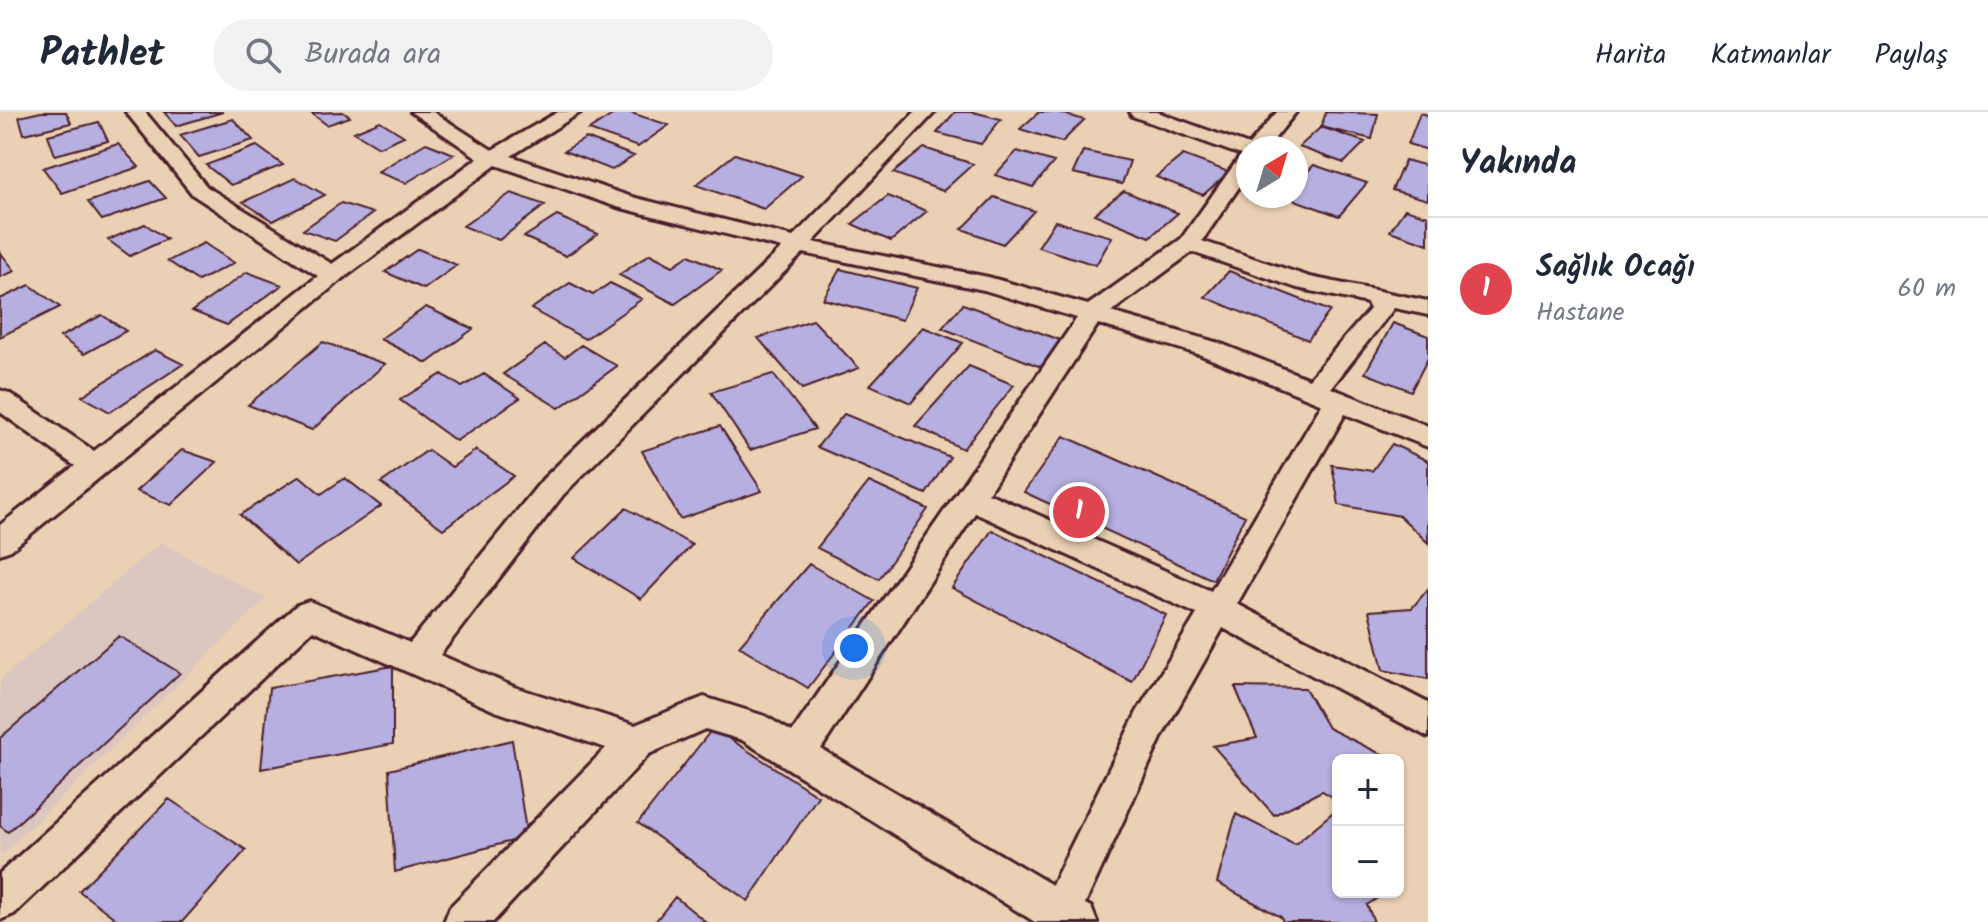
<!DOCTYPE html>
<html lang="tr">
<meta charset="utf-8">
<style>
body{margin:0;font-family:Kalam,sans-serif;background:#f2f2f3;color:#1f2937}
.controls{position:absolute;right:24px;bottom:24px;display:grid;overflow:hidden;border-radius:12px;box-shadow:0 2px 6px #0004}
.controls button{width:72px;height:72px;display:grid;place-items:center;padding:0;border:0;border-bottom:2px solid #e0e1e3;background:#fff;color:#1f2937;font:40px sans-serif}
.compass{position:absolute;left:1236px;top:24px;width:72px;height:72px;border-radius:50%;background:#fff;box-shadow:0 2px 6px #0004;rotate:38deg}
.you{position:absolute;left:854px;top:536px;width:28px;height:28px;margin:-20px;border:6px solid #fff;border-radius:50%;background:#1a73e8;box-shadow:0 0 0 12px #1a73e833}
.badge{display:grid;place-items:center;width:52px;height:52px;border-radius:50%;background:#ea580c;color:#fff;font-size:26px;font-weight:700}
.pin{position:absolute;translate:-50% -50%;border:4px solid #fff;box-shadow:0 2px 8px #0006}
.list{margin:0;padding:0;list-style:none}
h2{display:flex;justify-content:space-between;align-items:center;height:104px;margin:0;padding:0 32px;font-size:34px}
h2 small{font-size:26px;font-weight:400;color:#747a83}
.list li{display:grid;grid-template-columns:52px 1fr auto;gap:24px;align-items:center;box-sizing:border-box;height:144px;padding:0 32px;border-top:2px solid #e0e1e3}
.list b{display:block;font-size:30px;white-space:nowrap}
.list p{margin:0;font-size:26px;white-space:nowrap;color:#747a83}
.list em{font-size:26px;font-style:normal;color:#747a83}
.icon{flex:none;width:44px;height:44px;fill:none;stroke:currentColor;stroke-width:2;stroke-linecap:round;stroke-linejoin:round}
.map{position:relative;flex:none;width:1428px;height:810px;overflow:hidden}
header{display:flex;align-items:center;gap:48px;box-sizing:border-box;height:112px;padding:0 40px;background:#fff;border-bottom:2px solid #e0e1e3}
header strong{font-size:38px}
nav{display:flex;gap:44px;margin-inline-start:auto;font-size:28px}
.search{width:560px;height:72px;background:#f2f2f3;display:flex;align-items:center;gap:20px;box-sizing:border-box;padding:0 28px;border-radius:44px;color:#747a83;font-size:30px}
main{display:flex}
aside{flex:1;background:#fff}
.map>svg:first-child{display:block}
.built{fill:#dbc7c0}
.building{fill:#b6afe0;stroke:#4a1f2b;stroke-width:2}
.lines{fill:none;stroke-linecap:round;stroke-linejoin:round}
.minor-casing{stroke:#4a1f2b;stroke-width:6}
.minor{fill:#ebd1b3;fill-rule:evenodd}
</style>
<header>
<strong>Pathlet</strong>
<div class="search"><svg class="icon" aria-label="search" viewBox="0 0 24 24"><circle cx="10" cy="10" r="6"/><path d="M15 15l6 6"/></svg>Burada ara</div>
<nav><a>Harita</a><a>Katmanlar</a><a>Paylaş</a></nav>
</header>
<main>
<div class="map">
<svg width="1428" height="810" viewBox="0 0 1428 810">
<rect width="100%" height="100%" fill="#ebd1b3"/>
<filter id="ink" filterUnits="userSpaceOnUse"><feTurbulence type="fractalNoise" baseFrequency=".0125" numOctaves="2"/><feDisplacementMap in="SourceGraphic" scale="16" xChannelSelector="R" yChannelSelector="G"/><feConvolveMatrix kernelMatrix="1 2 1 2 8 2 1 2 1" color-interpolation-filters="sRGB"/></filter>
<g filter="url(#ink)">
<!-- built -->
<path class="built" d="M 161,430 L 266,487 L 0,745 L 0,568 Z"/>
<!-- building -->
<path class="building" d="M 41,0 L 66,0 L 71,11 L 24,22 L 19,5 Z
M 164,0 L 223,0 L 176,14 Z
M 343,0 L 350,5 L 327,13 L 311,1 Z
M 617,0 L 628,0 L 669,13 L 638,35 L 589,18 Z
M 955,0 L 973,0 L 1001,7 L 981,32 L 937,21 Z
M 1039,0 L 1058,0 L 1084,8 L 1062,30 L 1020,17 Z
M 1326,0 L 1378,2 L 1372,27 L 1321,15 Z
M 1420,1 L 1428,3 L 1428,38 L 1408,32 Z
M 233,7 L 253,28 L 199,45 L 180,23 Z
M 380,9 L 404,24 L 379,35 L 354,20 Z
M 99,10 L 108,29 L 55,43 L 48,23 Z
M 1321,15 L 1365,30 L 1344,51 L 1299,35 Z
M 586,26 L 634,44 L 612,58 L 564,39 Z
M 426,31 L 454,42 L 406,71 L 377,60 Z
M 118,32 L 139,55 L 62,81 L 43,56 Z
M 257,34 L 283,53 L 231,73 L 206,53 Z
M 924,36 L 973,52 L 943,79 L 893,61 Z
M 1017,39 L 1054,50 L 1033,75 L 995,63 Z
M 1083,39 L 1130,49 L 1122,72 L 1073,61 Z
M 735,42 L 802,64 L 764,97 L 696,73 Z
M 1183,43 L 1229,60 L 1203,83 L 1156,65 Z
M 1405,48 L 1428,54 L 1428,88 L 1392,78 Z
M 1314,53 L 1367,71 L 1339,104 L 1284,84 L 1296,84 L 1296,71 Z
M 295,66 L 325,83 L 273,109 L 243,90 Z
M 150,69 L 166,86 L 102,108 L 88,90 Z
M 1124,79 L 1178,101 L 1150,125 L 1094,102 Z
M 511,81 L 545,93 L 499,128 L 463,114 Z
M 888,84 L 927,99 L 891,129 L 852,112 Z
M 994,85 L 1034,99 L 1003,132 L 962,117 Z
M 341,91 L 373,101 L 335,129 L 303,118 Z
M 1405,97 L 1428,104 L 1428,132 L 1390,119 Z
M 557,104 L 598,122 L 566,144 L 524,125 Z
M 1055,109 L 1112,125 L 1096,153 L 1038,135 Z
M 145,112 L 167,127 L 130,144 L 108,128 Z
M 204,131 L 234,151 L 198,169 L 168,149 Z
M 418,137 L 457,153 L 424,177 L 385,160 Z
M 0,140 L 15,159 L 0,165 Z
M 650,142 L 673,154 L 689,143 L 722,158 L 675,192 L 619,163 Z
M 840,157 L 917,176 L 902,208 L 823,187 Z
M 1229,159 L 1330,199 L 1308,228 L 1205,185 Z
M 247,160 L 282,173 L 227,213 L 192,199 Z
M 570,171 L 593,183 L 610,171 L 642,187 L 585,227 L 531,197 Z
M 30,173 L 60,195 L 0,225 L 0,187 Z
M 963,192 L 1060,228 L 1041,255 L 942,216 Z
M 426,195 L 473,217 L 427,251 L 380,227 Z
M 102,203 L 126,219 L 84,242 L 60,225 Z
M 813,208 L 859,256 L 802,277 L 758,226 Z
M 1393,211 L 1428,224 L 1428,246 L 1411,279 L 1365,261 Z
M 923,215 L 963,231 L 911,291 L 870,273 Z
M 323,230 L 385,252 L 312,318 L 248,293 Z
M 545,233 L 565,245 L 581,233 L 617,254 L 559,296 L 503,262 Z
M 155,238 L 183,252 L 110,300 L 82,284 Z
M 969,254 L 1014,273 L 963,337 L 915,314 Z
M 442,262 L 462,275 L 484,262 L 520,286 L 456,329 L 400,288 Z
M 773,262 L 815,317 L 750,338 L 711,280 Z
M 844,302 L 950,345 L 926,382 L 817,335 Z
M 720,314 L 762,379 L 680,407 L 642,339 Z
M 1064,324 L 1245,404 L 1213,468 L 1024,380 Z
M 1392,332 L 1428,349 L 1428,431 L 1400,404 L 1339,393 L 1332,353 L 1372,359 Z
M 182,338 L 217,350 L 171,393 L 136,379 Z
M 428,338 L 452,355 L 476,338 L 514,364 L 443,417 L 381,371 Z
M 300,364 L 321,382 L 345,366 L 381,394 L 296,453 L 240,403 Z
M 869,370 L 928,397 L 879,467 L 817,436 Z
M 626,396 L 692,433 L 641,487 L 574,446 Z
M 992,418 L 1166,503 L 1132,570 L 952,476 Z
M 809,452 L 874,489 L 808,576 L 739,534 Z
M 1428,477 L 1428,567 L 1383,558 L 1369,499 L 1412,496 Z
M 119,524 L 180,561 L 8,720 L 0,714 L 0,626 Z
M 393,554 L 393,632 L 261,657 L 269,576 Z
M 1235,575 L 1305,576 L 1328,616 L 1393,648 L 1338,648 L 1338,688 L 1322,679 L 1274,703 L 1213,634 L 1257,626 Z
M 713,616 L 818,684 L 748,789 L 638,711 Z
M 512,628 L 527,725 L 395,760 L 389,658 Z
M 169,687 L 246,738 L 182,810 L 120,810 L 79,779 Z
M 1332,701 L 1338,707 L 1338,780 L 1386,780 L 1367,793 L 1374,810 L 1283,810 L 1281,805 L 1217,771 L 1236,702 L 1295,732 Z
M 675,785 L 706,810 L 655,810 Z"/>
<g class="lines">
<!-- minor casing -->
<g class="minor-casing">
<path id="minor" d="M 126,0 L 145,0 L 207,75 L 332,152 L 478,46 L 411,0 L 433,0 L 492,38 L 558,0 L 581,0 L 511,44 L 632,85 L 793,125 L 915,0 L 935,0 L 813,130 L 988,165 L 1088,193 L 1181,127 L 1241,43 L 1132,4 L 1130,0 L 1157,0 L 1249,33 L 1277,0 L 1296,0 L 1267,36 L 1248,36 L 1248,62 L 1202,129 L 1310,165 L 1428,189 L 1428,203 L 1394,196 L 1331,276 L 1428,314 L 1428,335 L 1345,302 L 1237,492 L 1428,591 L 1428,625 L 1223,516 L 1163,622 L 1085,792 L 1091,795 L 1097,810 L 1035,810 L 742,628 L 705,617 L 649,642 L 493,810 L 444,810 L 450,795 L 606,636 L 495,599 L 313,518 L 14,802 L 0,808 L 0,761 L 297,493 L 309,489 L 410,531 L 543,367 L 782,136 L 617,95 L 496,53 L 341,168 L 11,438 L 0,442 L 0,413 L 75,354 L 0,300 L 0,278 L 9,281 L 94,339 L 318,164 L 193,83 ZM 1192,140 L 1297,176 L 1367,191 L 1370,197 L 1309,267 L 1219,231 L 1111,200 ZM 803,141 L 984,178 L 1077,206 L 792,620 L 765,604 L 704,585 L 635,613 L 514,575 L 440,543 L 563,383 ZM 1098,212 L 1201,243 L 1322,292 L 1211,479 L 988,381 ZM 975,401 L 1197,502 L 1137,600 L 1052,773 L 821,637 Z"/>
</g>
<!-- minor -->
<use href="#minor" class="minor"/>
</g>
</g>
</svg>
<div class="controls">
<button>+</button>
<button>−</button>
</div>
<svg class="compass" viewBox="-18 -18 36 36"><path d="M0-13l5 13h-10z" fill="#e53935"/><path d="M0 13l5-13h-10z" fill="#747a83"/></svg>
<div class="you"></div>
<div class="pin badge" style="left:1079px;top:400px;background:#e0444e">1</div>
</div>
<aside>
<h2>Yakında<small></small></h2>
<ul class="list">
<li><span class="badge" style="background:#e0444e">1</span><div><b>Sağlık Ocağı</b><p>Hastane</p></div><em>60 m</em></li>
</ul>
</aside>
</main>
